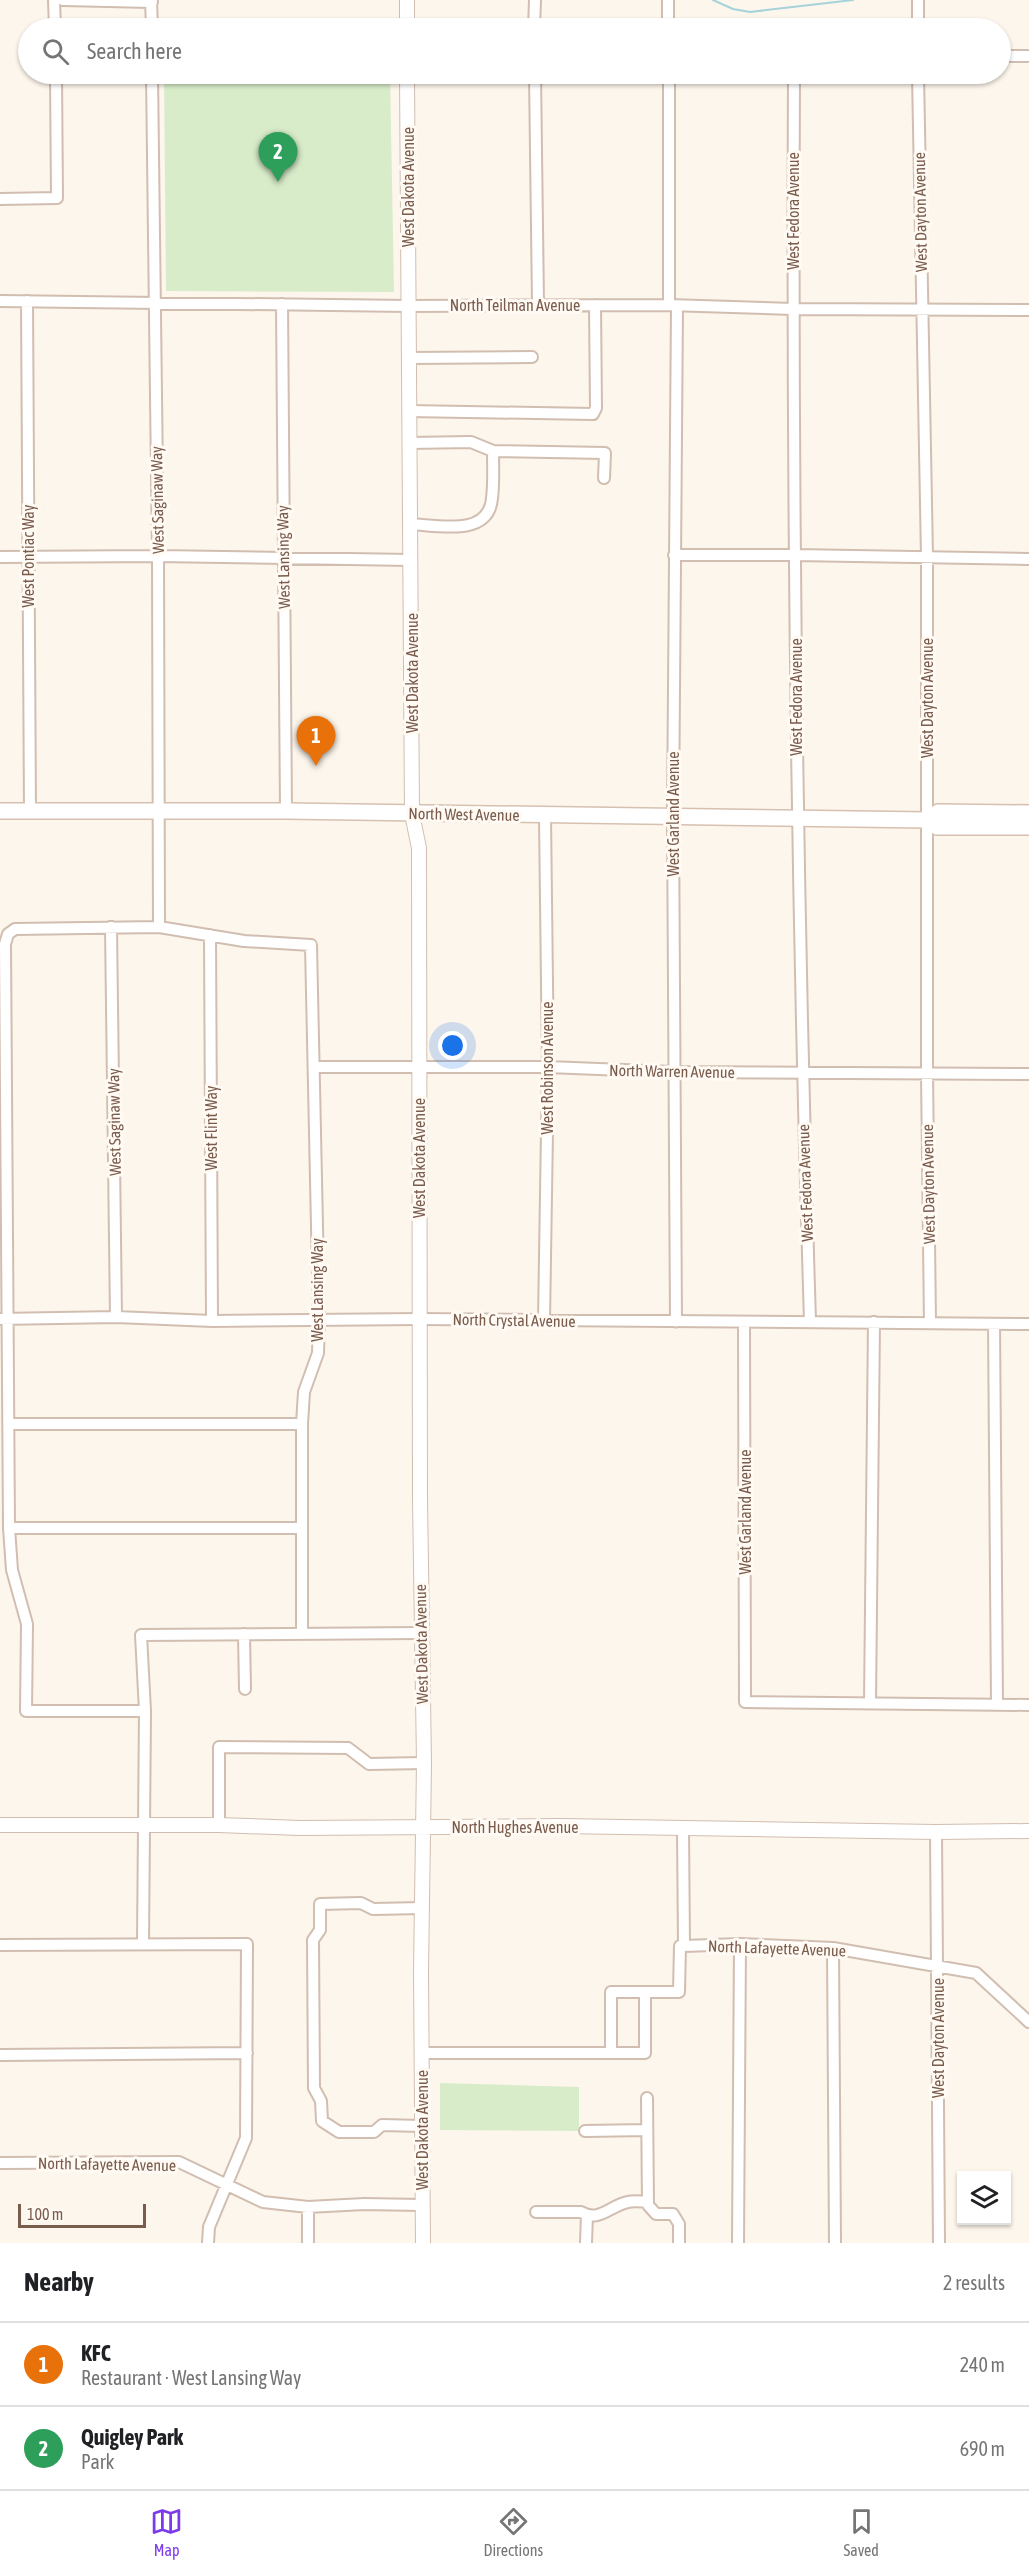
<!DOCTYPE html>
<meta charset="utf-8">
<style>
body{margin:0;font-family:"Asap Condensed",sans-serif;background:#f2f2f2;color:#202124}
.controls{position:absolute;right:18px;bottom:18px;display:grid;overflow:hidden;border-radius:0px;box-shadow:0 2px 4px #0004}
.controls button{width:54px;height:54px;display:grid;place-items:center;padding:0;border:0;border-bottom:2px solid #e0e0e0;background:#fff;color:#202124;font:30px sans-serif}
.scale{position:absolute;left:18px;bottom:15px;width:128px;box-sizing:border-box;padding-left:6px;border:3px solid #7a5c4d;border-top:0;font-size:16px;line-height:21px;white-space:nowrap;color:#7a5c4d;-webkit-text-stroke:4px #fffaf3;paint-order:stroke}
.you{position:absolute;left:453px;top:1046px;width:21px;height:21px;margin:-15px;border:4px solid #fff;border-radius:50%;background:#1a73e8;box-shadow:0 0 0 9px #1a73e833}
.badge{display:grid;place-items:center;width:39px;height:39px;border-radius:50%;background:#7c3aed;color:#fff;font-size:20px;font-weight:700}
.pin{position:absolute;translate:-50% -50px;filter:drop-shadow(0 2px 3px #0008)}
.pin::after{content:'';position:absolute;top:32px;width:21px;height:18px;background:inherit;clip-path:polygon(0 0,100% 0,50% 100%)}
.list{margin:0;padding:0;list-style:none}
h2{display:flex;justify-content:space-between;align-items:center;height:78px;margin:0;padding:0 24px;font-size:26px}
h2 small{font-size:20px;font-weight:400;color:#757577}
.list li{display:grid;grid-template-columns:39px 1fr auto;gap:18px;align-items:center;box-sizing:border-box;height:84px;padding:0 24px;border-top:2px solid #e0e0e0}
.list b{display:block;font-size:22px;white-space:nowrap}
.list p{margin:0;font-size:20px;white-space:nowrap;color:#757577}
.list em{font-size:20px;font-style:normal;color:#757577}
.icon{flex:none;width:33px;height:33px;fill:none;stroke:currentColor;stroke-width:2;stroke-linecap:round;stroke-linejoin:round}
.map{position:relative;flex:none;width:1029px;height:2243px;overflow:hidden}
.search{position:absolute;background:#fff;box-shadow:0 2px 4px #0004;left:18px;right:18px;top:18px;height:66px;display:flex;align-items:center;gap:15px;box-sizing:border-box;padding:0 21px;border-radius:33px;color:#757577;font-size:22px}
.sheet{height:246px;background:#fff}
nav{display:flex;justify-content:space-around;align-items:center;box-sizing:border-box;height:84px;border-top:2px solid #e0e0e0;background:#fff;font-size:16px;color:#757577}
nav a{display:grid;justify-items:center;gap:3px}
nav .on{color:#7c3aed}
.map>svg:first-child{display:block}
.green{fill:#d8ecc9}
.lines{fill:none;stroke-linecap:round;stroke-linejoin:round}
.stream{stroke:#a5d3da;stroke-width:2}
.minor-casing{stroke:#d1beb0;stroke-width:14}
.tertiary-casing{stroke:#d1beb0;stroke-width:16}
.secondary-casing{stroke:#d6c0b0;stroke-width:18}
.minor{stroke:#fff;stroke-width:10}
.tertiary{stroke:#fff;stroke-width:14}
.secondary{stroke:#fff;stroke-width:15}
.labels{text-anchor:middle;stroke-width:6;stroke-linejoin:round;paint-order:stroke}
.street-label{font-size:16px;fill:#7a5c4d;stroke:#fffaf3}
</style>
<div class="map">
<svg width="1029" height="2243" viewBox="0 0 1029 2243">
<rect width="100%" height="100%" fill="#fdf6ec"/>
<!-- green -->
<path class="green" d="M 164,74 L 390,74 L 394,292 L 166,291 Z
M 440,2083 L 579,2087 L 579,2131 L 440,2130 Z"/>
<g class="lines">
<!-- stream -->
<path class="stream" d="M 713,0 L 733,9 L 750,12 L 853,0"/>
<!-- minor casing -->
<g class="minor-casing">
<path id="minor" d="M 54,0 L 55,28
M 63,0 L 152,2
M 151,0 L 152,28
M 668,0 L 668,28
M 918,0 L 918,28
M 534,28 L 535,0
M 1000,56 L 1029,56
M 152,74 L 158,556 L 159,927
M 535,74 L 538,304
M 669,74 L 669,305
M 794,74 C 792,489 797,905 810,1321
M 918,74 L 927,557 L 927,1073 L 930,1323
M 0,199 L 57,198 L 56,74
M 0,301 L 409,306 L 669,305 L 793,309 L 1029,310
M 27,301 L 30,811
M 282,304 L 286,811
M 410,358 L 532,357
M 409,411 L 593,414 L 596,408 L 595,305
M 409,443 L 471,442 L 493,451 L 605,453 L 604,478
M 410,524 C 437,525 489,538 492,498 C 494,483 493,467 493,451
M 674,555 L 795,555 L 1029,559
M 0,557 L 158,556 L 411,560
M 111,927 L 116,1317
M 210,935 L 212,1321
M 314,1067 L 548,1067 L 674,1072 L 1029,1074
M 0,1319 L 116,1317 L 212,1321 L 419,1319 L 1029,1324
M 544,1321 L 548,1067 L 545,816
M 676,1322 L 673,817 L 677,306
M 744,1322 L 745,1702 L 1029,1705
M 994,1324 L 997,1704
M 9,1424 L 302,1424
M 9,1528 L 301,1528
M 244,1634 L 245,1689
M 870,1703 L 874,1322
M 145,1711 L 26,1711 L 27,1624 L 12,1570 L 9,1528 L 5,944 L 8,934 L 15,929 L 159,927 L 244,941 L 311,945 L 319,1320 L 318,1353 L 304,1392 L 302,1424 L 302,1633
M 219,1825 L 219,1747 L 348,1748 L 369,1764 L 424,1763
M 683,1829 L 684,1946 L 740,1944 L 833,1948 L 976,1973 L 1029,2022
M 936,1832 L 939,2243
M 143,1943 L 145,1711 L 141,1635 L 421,1633
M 0,1945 L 247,1944 L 246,2138 L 209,2227 L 208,2243
M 833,1948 L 835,2243
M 422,2053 L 611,2053 L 611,1992 L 679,1992 L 680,1946
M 611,2053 L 645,2053 L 645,1992
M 0,2055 L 247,2053
M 647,2098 L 648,2205 L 656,2214 L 673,2214 L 679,2224 L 679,2243
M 422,2126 L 382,2125 L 374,2132 L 339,2132 L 322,2121 L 321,2101 L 314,2088 L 313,1940 L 320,1930 L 320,1904 L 361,1903 L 373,1909 L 423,1908
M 585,2131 L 647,2130
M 0,2163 L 179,2162 L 263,2202 L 308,2207 L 364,2204 L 422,2205
M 308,2207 L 308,2243
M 536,2212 L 581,2212 C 599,2223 611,2205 628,2202 C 634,2200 642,2202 648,2202
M 586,2243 L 587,2215
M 738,2243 L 740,1944"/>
</g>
<!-- tertiary casing -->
<g class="tertiary-casing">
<path id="tertiary" d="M 407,0 L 407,28
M 407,74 L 412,814 L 419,848 L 420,1499 L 424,1763 L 421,1972 L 423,2243
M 0,1825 L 219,1825 L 300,1828 L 560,1826 L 936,1832 L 1029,1831"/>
</g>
<!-- secondary casing -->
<g class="secondary-casing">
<path id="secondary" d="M 0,811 L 286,811 L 928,820 L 938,812 L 1029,813
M 928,820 L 937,827 L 1029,827"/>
</g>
<!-- minor -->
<use href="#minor" class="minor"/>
<!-- tertiary -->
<use href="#tertiary" class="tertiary"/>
<!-- secondary -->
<use href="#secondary" class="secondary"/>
</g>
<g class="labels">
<!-- street labels -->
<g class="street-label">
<text transform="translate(408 187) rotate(-90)" y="6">West Dakota Avenue</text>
<text transform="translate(793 211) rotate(-90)" y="6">West Fedora Avenue</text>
<text transform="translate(920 212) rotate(-91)" y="6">West Dayton Avenue</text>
<text x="515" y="311">North Teilman Avenue</text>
<text transform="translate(157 500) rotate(-91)" y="6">West Saginaw Way</text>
<text transform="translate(28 556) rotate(-90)" y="6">West Pontiac Way</text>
<text transform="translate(283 557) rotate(-91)" y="6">West Lansing Way</text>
<text transform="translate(412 673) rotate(-90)" y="6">West Dakota Avenue</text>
<text transform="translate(796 697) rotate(-90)" y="6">West Fedora Avenue</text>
<text transform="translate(927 698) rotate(-90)" y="6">West Dayton Avenue</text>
<text transform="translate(464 814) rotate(1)" y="6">North West Avenue</text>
<text transform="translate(673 814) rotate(-90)" y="6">West Garland Avenue</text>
<text transform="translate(547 1068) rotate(-90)" y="6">West Robinson Avenue</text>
<text transform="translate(672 1071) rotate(1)" y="6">North Warren Avenue</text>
<text transform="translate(114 1122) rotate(-91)" y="6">West Saginaw Way</text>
<text transform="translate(211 1128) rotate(-90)" y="6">West Flint Way</text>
<text transform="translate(419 1158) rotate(-90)" y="6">West Dakota Avenue</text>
<text transform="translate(805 1183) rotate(-92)" y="6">West Fedora Avenue</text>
<text transform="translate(928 1184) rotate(-91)" y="6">West Dayton Avenue</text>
<text transform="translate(317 1290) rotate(-90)" y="6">West Lansing Way</text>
<text transform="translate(514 1320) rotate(1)" y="6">North Crystal Avenue</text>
<text transform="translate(745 1512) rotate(-90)" y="6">West Garland Avenue</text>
<text transform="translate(421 1644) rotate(-91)" y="6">West Dakota Avenue</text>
<text x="515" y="1833">North Hughes Avenue</text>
<text transform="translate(777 1948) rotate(2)" y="6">North Lafayette Avenue</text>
<text transform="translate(938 2038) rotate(-90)" y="6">West Dayton Avenue</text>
<text transform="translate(422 2130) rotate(-90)" y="6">West Dakota Avenue</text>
<text transform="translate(107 2164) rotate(1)" y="6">North Lafayette Avenue</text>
</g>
</g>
</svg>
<div class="controls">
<button><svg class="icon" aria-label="layers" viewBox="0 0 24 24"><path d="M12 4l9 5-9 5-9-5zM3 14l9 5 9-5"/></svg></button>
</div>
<div class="scale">100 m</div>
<div class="you"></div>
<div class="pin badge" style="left:316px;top:766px;background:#e8710a">1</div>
<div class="pin badge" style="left:278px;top:182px;background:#2e9e5b">2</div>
<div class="search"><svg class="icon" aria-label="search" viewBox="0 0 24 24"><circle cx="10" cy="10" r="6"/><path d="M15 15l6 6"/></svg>Search here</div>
</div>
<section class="sheet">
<h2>Nearby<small>2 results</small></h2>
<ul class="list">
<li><span class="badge" style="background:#e8710a">1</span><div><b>KFC</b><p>Restaurant · West Lansing Way</p></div><em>240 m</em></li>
<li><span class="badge" style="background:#2e9e5b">2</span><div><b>Quigley Park</b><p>Park</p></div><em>690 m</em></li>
</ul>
</section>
<nav>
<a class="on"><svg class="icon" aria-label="map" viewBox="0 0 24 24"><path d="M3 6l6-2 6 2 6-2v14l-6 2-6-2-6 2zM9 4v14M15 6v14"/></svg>Map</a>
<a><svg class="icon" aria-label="directions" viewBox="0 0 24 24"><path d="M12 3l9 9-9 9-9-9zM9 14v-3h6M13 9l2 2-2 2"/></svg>Directions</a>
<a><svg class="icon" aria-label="saved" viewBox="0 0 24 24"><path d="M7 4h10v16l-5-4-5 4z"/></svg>Saved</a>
</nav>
